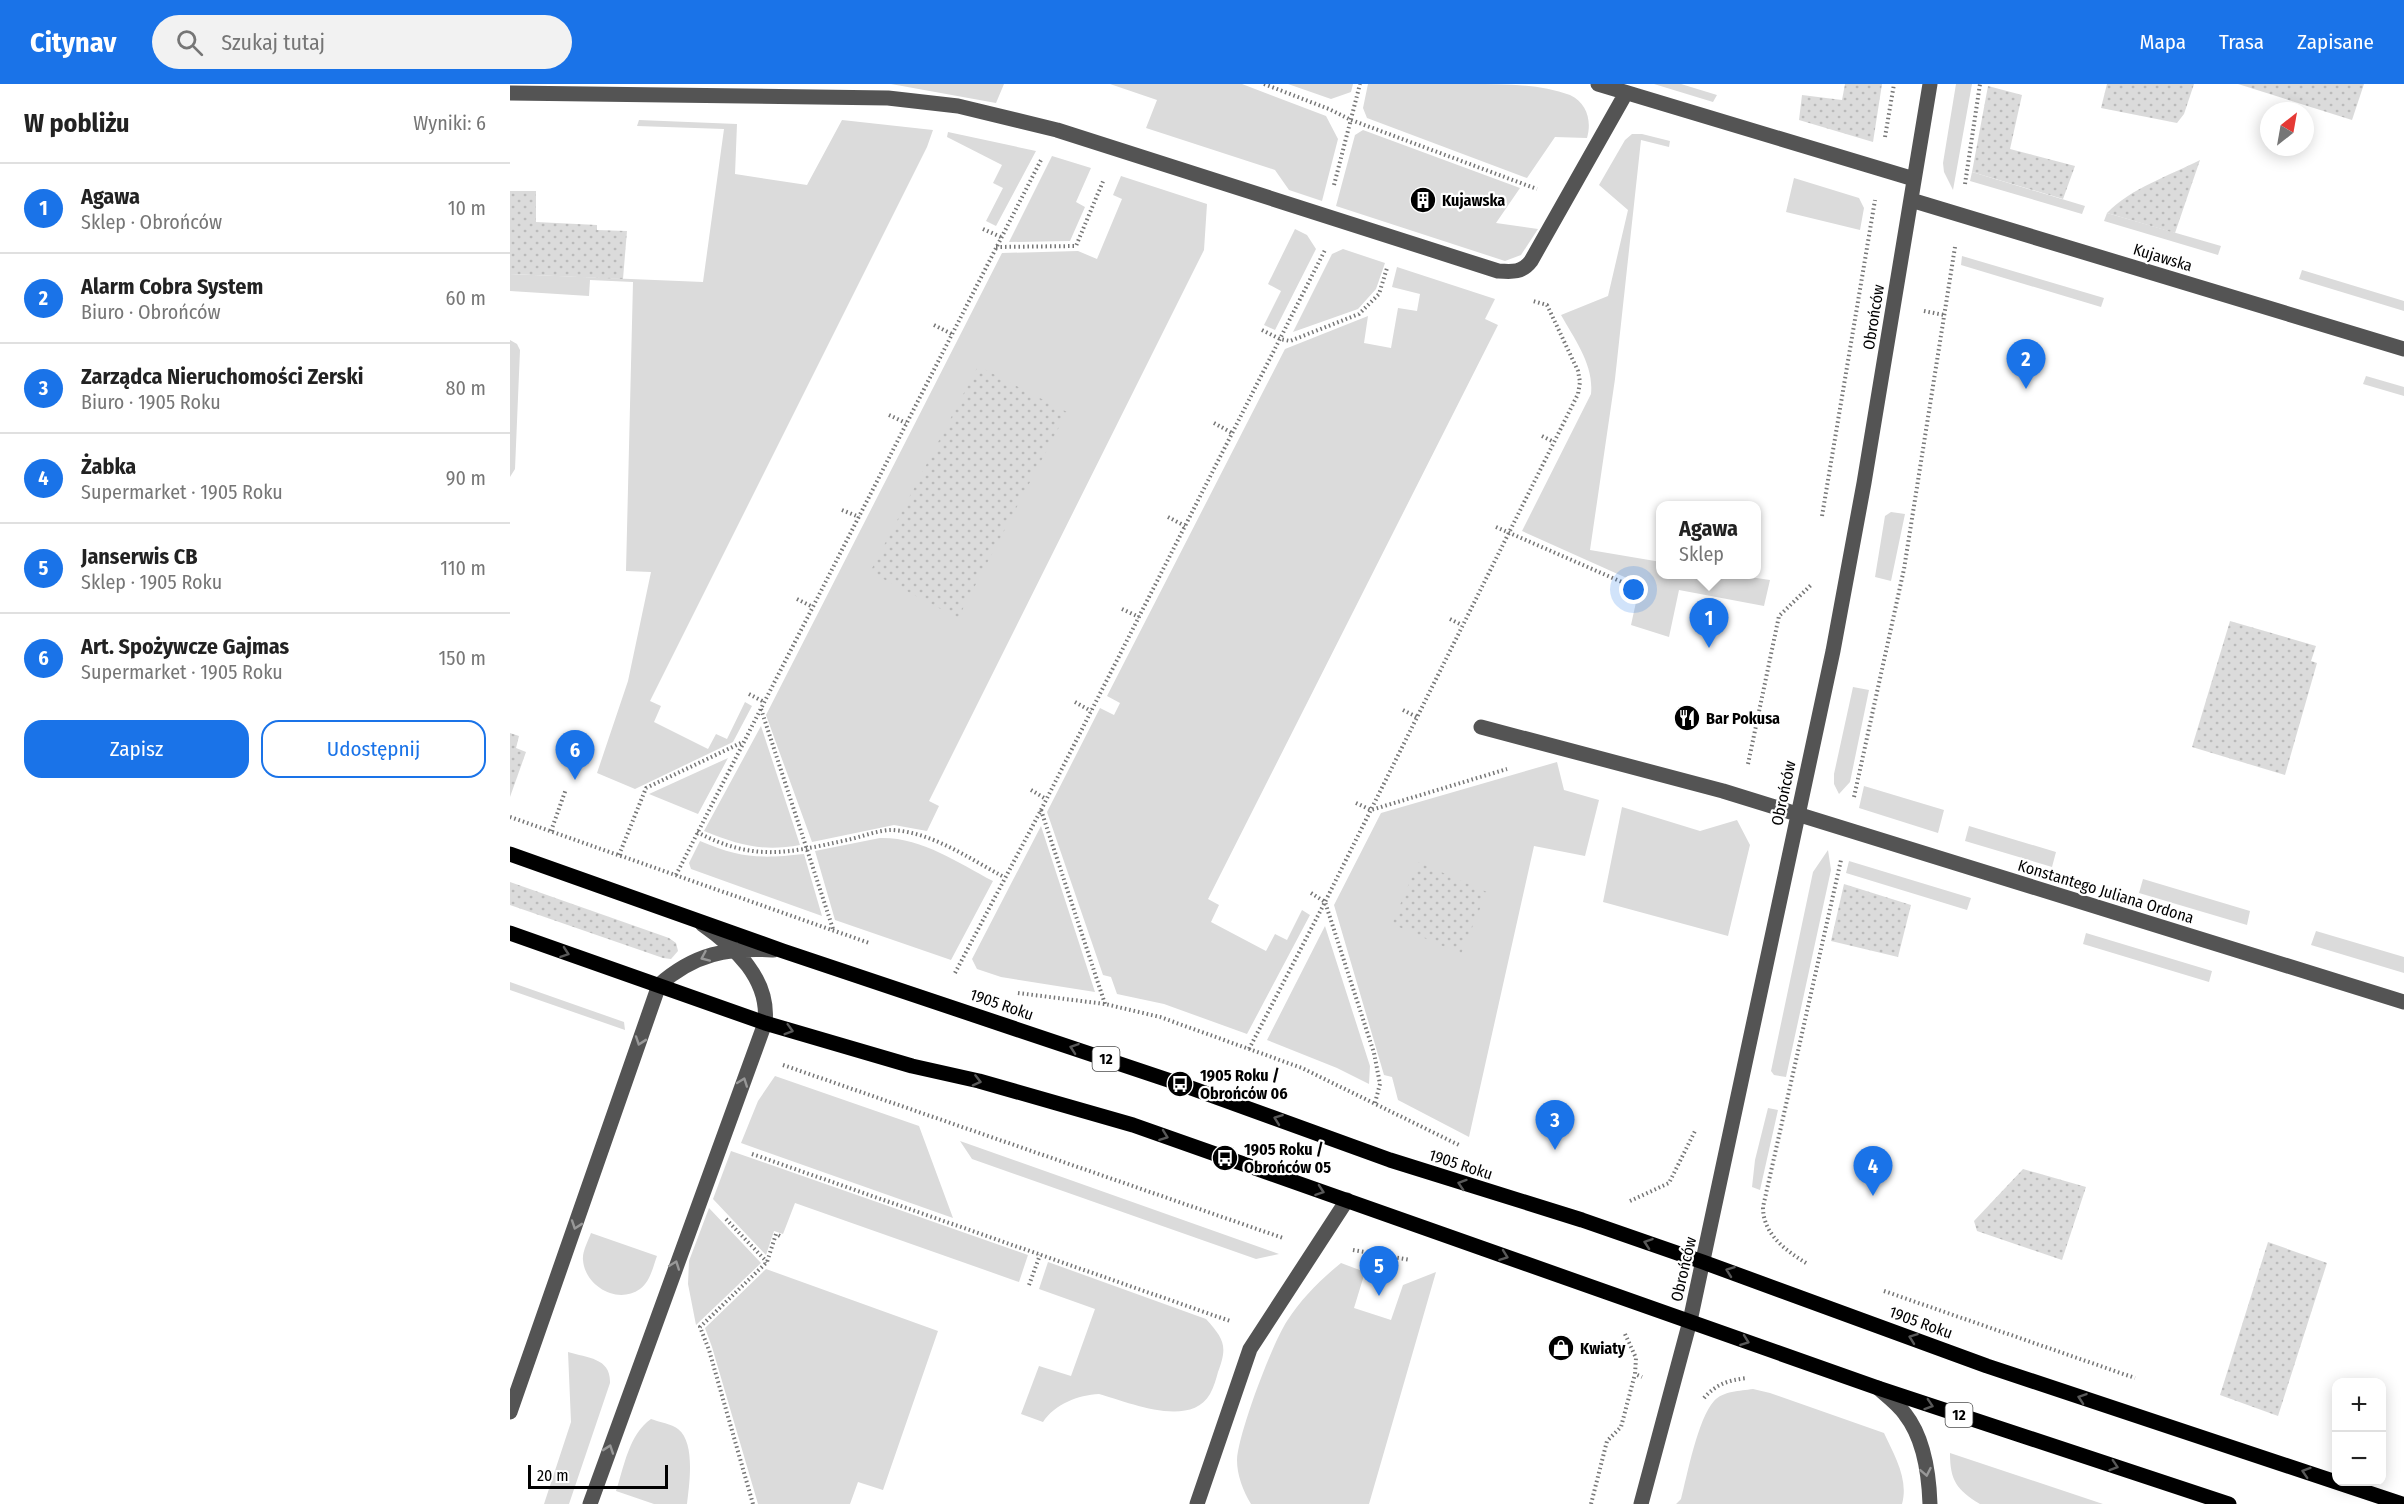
<!DOCTYPE html>
<html lang="pl">
<meta charset="utf-8">
<style>
body{margin:0;font-family:"Fira Sans Condensed",sans-serif;background:#f2f2f2;color:#222}
.controls{position:absolute;right:18px;bottom:18px;display:grid;overflow:hidden;border-radius:12px;box-shadow:0 3px 15px #0003}
.controls button{width:54px;height:54px;display:grid;place-items:center;padding:0;border:0;border-bottom:2px solid #e0e0e0;background:#fff;color:#222;font:30px sans-serif}
.compass{position:absolute;left:1750px;top:18px;width:54px;height:54px;border-radius:50%;background:#fff;box-shadow:0 3px 15px #0003;rotate:31deg}
.scale{position:absolute;left:18px;bottom:15px;width:140px;box-sizing:border-box;padding-left:6px;border:3px solid #000;border-top:0;font-size:16px;line-height:21px;white-space:nowrap;color:#000;-webkit-text-stroke:4px #fff;paint-order:stroke}
.you{position:absolute;left:1124px;top:506px;width:21px;height:21px;margin:-15px;border:4px solid #fff;border-radius:50%;background:#1a73e8;box-shadow:0 0 0 9px #1a73e833}
.badge{display:grid;place-items:center;width:39px;height:39px;border-radius:50%;background:#1a73e8;color:#fff;font-size:20px;font-weight:700}
.pin{position:absolute;translate:-50% -50px;filter:drop-shadow(0 2px 3px #0008)}
.pin::after{content:'';position:absolute;top:32px;width:21px;height:18px;background:inherit;clip-path:polygon(0 0,100% 0,50% 100%)}
.popup{position:absolute;left:1146px;top:417px;width:105px;height:78px;box-sizing:border-box;display:grid;place-content:center;border-radius:12px;background:#fff;filter:drop-shadow(0 2px 4px #0005);font-size:20px;white-space:nowrap;color:#767676}
.popup b{font-size:22px;color:#222}
.popup::after{content:'';position:absolute;left:50%;top:100%;margin-left:-12px;border:12px solid transparent;border-top-color:#fff}
.list{margin:0;padding:0;list-style:none}
h2{display:flex;justify-content:space-between;align-items:center;height:78px;margin:0;padding:0 24px;font-size:26px}
h2 small{font-size:20px;font-weight:400;color:#767676}
.list li{display:grid;grid-template-columns:39px 1fr auto;gap:18px;align-items:center;box-sizing:border-box;height:90px;padding:0 24px;border-top:2px solid #e0e0e0}
.list b{display:block;font-size:22px;white-space:nowrap}
.list p{margin:0;font-size:20px;white-space:nowrap;color:#767676}
.list em{font-size:20px;font-style:normal;color:#767676}
.actions{display:flex;gap:12px;padding:18px 24px}
.actions a{flex:1;padding:14px 0;border:2px solid #1a73e8;border-radius:18px;text-align:center;font-size:21px;color:#1a73e8}
.actions .main{background:#1a73e8;color:#fff}
.icon{flex:none;width:33px;height:33px;fill:none;stroke:currentColor;stroke-width:2;stroke-linecap:round;stroke-linejoin:round}
.map{position:relative;flex:none;width:1894px;height:1420px;overflow:hidden}
header{display:flex;align-items:center;gap:36px;box-sizing:border-box;height:84px;padding:0 30px;background:#1a73e8;color:#fff}
header strong{font-size:28px}
nav{display:flex;gap:33px;margin-inline-start:auto;font-size:21px}
.search{width:420px;height:54px;background:#f2f2f2;display:flex;align-items:center;gap:15px;box-sizing:border-box;padding:0 21px;border-radius:33px;color:#767676;font-size:22px}
main{display:flex}
aside{flex:1;background:#fff}
.map>svg:first-child{display:block}
.grass{fill:#dbdbdb}
.park{fill:url(#park-dots)}
.lines{fill:none;stroke-linecap:round;stroke-linejoin:round}
.path{stroke:#767676;stroke-width:4;stroke-dasharray:1.5 3;stroke-linecap:butt}
.minor{stroke:#545454;stroke-width:15}
.major{stroke:#000;stroke-width:15}
.oneway{stroke:#595959}
.oneway2{stroke:#989898}
.labels{text-anchor:middle;stroke-width:4.5;stroke-linejoin:round;paint-order:stroke}
.shield{fill:#fff;stroke:#4c4c4c;stroke-width:1.5}
.shield-label{font-size:15px;font-weight:bold;fill:#000}
.poi-label{font-size:16px;font-weight:bold;fill:#000;stroke:#fff;text-anchor:start}
.street-label{font-size:16px;fill:#000;stroke:#fff}
</style>
<header>
<strong>Citynav</strong>
<div class="search"><svg class="icon" aria-label="search" viewBox="0 0 24 24"><circle cx="10" cy="10" r="6"/><path d="M15 15l6 6"/></svg>Szukaj tutaj</div>
<nav><a>Mapa</a><a>Trasa</a><a>Zapisane</a></nav>
</header>
<main>
<aside>
<h2>W pobliżu<small>Wyniki: 6</small></h2>
<ul class="list">
<li><span class="badge">1</span><div><b>Agawa</b><p>Sklep · Obrońców</p></div><em>10 m</em></li>
<li><span class="badge">2</span><div><b>Alarm Cobra System</b><p>Biuro · Obrońców</p></div><em>60 m</em></li>
<li><span class="badge">3</span><div><b>Zarządca Nieruchomości Zerski</b><p>Biuro · 1905 Roku</p></div><em>80 m</em></li>
<li><span class="badge">4</span><div><b>Żabka</b><p>Supermarket · 1905 Roku</p></div><em>90 m</em></li>
<li><span class="badge">5</span><div><b>Janserwis CB</b><p>Sklep · 1905 Roku</p></div><em>110 m</em></li>
<li><span class="badge">6</span><div><b>Art. Spożywcze Gajmas</b><p>Supermarket · 1905 Roku</p></div><em>150 m</em></li>
</ul>
<div class="actions"><a class="main">Zapisz</a><a>Udostępnij</a></div>
</aside>
<div class="map">
<svg width="1894" height="1420" viewBox="0 0 1894 1420">
<defs>
<pattern id="park-dots" width="8" height="8" patternUnits="userSpaceOnUse" patternTransform="scale(1.5)"><rect width="8" height="8" fill="#dbdbdb"/><path d="M2 2h.1M6 6h.1" fill="none" stroke="#bababa" stroke-width="1.8" stroke-linecap="round"/></pattern>
</defs>
<rect width="100%" height="100%" fill="#fff"/>
<!-- grass -->
<path class="grass" d="M 381,0 L 494,0 L 486,19 Z
M 600,0 L 732,0 L 816,32 L 828,55 L 812,117 L 779,106 L 765,86 L 636,44 L 647,16 Z
M 778,0 L 843,0 L 841,8 L 821,15 Z
M 858,0 C 892,0 926,0 960,0 C 994,0 1029,0 1060,11 C 1077,19 1082,37 1077,54 L 1045,53 L 1017,94 L 857,34 L 853,24 Z
M 1144,0 L 1171,0 L 1207,11 L 1203,18 Z
M 1446,0 L 1462,0 L 1443,106 L 1434,88 L 1433,79 Z
M 129,36 L 227,40 L 225,90 L 297,101 L 332,36 L 423,46 L 417,63 L 140,617 L 151,622 L 144,638 L 198,665 L 206,650 L 217,655 L 235,618 L 242,622 L 223,658 L 125,705 L 87,689 L 118,597 L 141,488 L 116,487 L 123,198 L 80,196 L 79,212 L 0,207 L 0,190 L 193,198 L 214,45 L 127,42 Z
M 853,46 L 1010,104 L 986,139 L 1028,145 L 1011,171 L 995,177 L 826,122 L 845,51 Z
M 438,48 L 526,67 L 486,142 L 476,137 L 493,104 L 483,99 L 492,81 L 437,53 Z
M 1122,50 L 1132,50 L 1160,57 L 1159,63 L 1131,56 L 1105,295 L 1080,466 L 1151,478 L 1151,490 L 1226,491 L 1260,496 L 1254,522 L 1169,506 L 1159,553 L 1121,541 L 1130,500 L 1012,447 L 1081,310 C 1084,281 1065,256 1051,231 L 1098,212 L 1118,126 L 1089,101 L 1115,56 Z
M 542,72 L 581,84 L 566,118 L 575,123 L 560,157 L 499,158 Z
M 1462,88 L 1575,122 L 1572,130 L 1460,97 Z
M 611,92 L 697,120 L 694,166 L 419,717 L 429,722 L 417,747 L 384,741 L 302,758 L 256,631 L 492,169 L 568,167 L 587,175 L 612,115 L 603,111 Z
M 1284,94 L 1349,114 L 1354,124 L 1350,146 L 1276,128 Z
M 1597,129 L 1711,162 L 1708,171 L 1594,137 Z
M 785,145 L 797,151 L 806,165 L 765,246 L 754,241 L 771,207 L 758,200 Z
M 833,165 L 875,179 L 866,205 L 848,225 L 783,248 L 822,170 Z
M 1452,172 L 1594,214 L 1591,223 L 1451,181 Z
M 887,183 L 985,215 L 975,235 L 988,241 L 698,815 L 709,821 L 701,838 L 756,867 L 765,850 L 777,856 L 792,826 L 800,831 L 737,950 L 654,920 L 607,910 L 601,893 L 593,891 L 537,728 L 590,624 L 604,631 L 610,619 L 597,612 L 775,265 L 858,232 L 854,259 L 881,264 L 888,224 L 907,227 L 910,210 L 882,203 Z
M 1792,186 L 1894,217 L 1894,227 L 1789,195 Z
M 0,256 L 7,260 L 10,266 L 5,385 L 0,393 Z
M 1856,292 L 1894,303 L 1894,312 L 1853,300 Z
M 1381,428 L 1395,430 L 1381,497 L 1365,493 L 1375,432 Z
M 1343,603 L 1359,606 L 1340,698 L 1329,710 L 1324,700 L 1324,690 Z
M 251,642 L 290,761 C 252,768 229,761 194,747 Z
M 218,674 L 188,730 L 139,710 Z
M 1047,678 L 1054,706 L 1089,716 L 1075,772 L 1024,762 L 959,1053 L 888,1016 L 882,993 L 874,991 L 824,821 L 871,729 Z
M 1354,702 L 1434,726 L 1428,749 L 1349,724 Z
M 1112,723 L 1190,747 L 1227,736 L 1240,761 L 1218,852 L 1093,818 Z
M 531,742 L 585,908 L 491,893 L 467,885 L 462,875 Z
M 1459,742 L 1546,768 L 1542,783 L 1455,757 Z
M 370,754 C 412,753 448,779 483,797 L 441,876 L 325,836 L 305,767 Z
M 190,757 C 230,774 250,775 294,770 L 312,832 L 181,785 L 179,779 Z
M 1318,766 L 1321,786 L 1276,993 L 1264,991 L 1261,987 L 1303,788 Z
M 1339,777 L 1461,814 L 1457,826 L 1336,789 Z
M 1633,795 L 1740,827 L 1737,841 L 1629,809 Z
M 815,842 L 860,982 L 859,1000 L 827,984 L 757,956 Z
M 1806,847 L 1894,873 L 1894,889 L 1801,861 Z
M 1576,849 L 1702,887 L 1699,898 L 1573,860 Z
M 0,898 L 114,938 L 115,946 L 0,906 Z
M 265,992 L 409,1042 L 443,1134 L 231,1059 L 248,1017 Z
M 1258,1024 L 1268,1026 L 1250,1106 L 1242,1103 L 1245,1076 Z
M 450,1057 L 769,1170 L 746,1175 L 462,1075 Z
M 221,1067 L 518,1171 L 509,1198 L 285,1119 L 273,1150 L 264,1147 L 256,1171 L 203,1115 Z
M 199,1124 L 251,1179 L 186,1241 L 178,1200 L 179,1177 Z
M 81,1149 L 147,1172 C 143,1183 140,1198 130,1205 C 107,1221 75,1202 73,1176 C 72,1168 78,1157 81,1149 Z
M 538,1178 L 696,1235 C 714,1255 718,1262 708,1288 C 706,1295 704,1303 700,1310 C 680,1345 618,1318 589,1310 C 568,1311 545,1320 533,1338 L 511,1330 L 529,1282 L 561,1292 L 585,1225 L 529,1205 Z
M 831,1179 L 855,1188 L 844,1224 L 881,1236 L 893,1201 L 926,1188 L 859,1420 L 741,1420 C 733,1407 727,1391 727,1376 C 728,1350 762,1260 777,1237 C 792,1214 810,1196 831,1179 Z
M 256,1185 L 428,1247 L 373,1406 L 348,1398 L 340,1420 L 248,1420 L 202,1263 L 195,1244 Z
M 58,1268 C 78,1274 101,1274 100,1299 L 59,1420 L 34,1420 L 61,1338 Z
M 1243,1305 L 1260,1309 L 1374,1349 C 1384,1371 1399,1395 1392,1420 L 1166,1420 L 1171,1415 C 1177,1392 1188,1334 1204,1317 C 1213,1307 1230,1307 1243,1305 Z
M 141,1335 C 149,1338 162,1340 168,1345 C 186,1359 179,1401 177,1420 L 144,1420 L 106,1407 C 114,1383 119,1350 141,1335 Z
M 1440,1369 L 1593,1420 L 1470,1420 C 1447,1406 1440,1397 1440,1369 Z"/>
<!-- park -->
<path class="park" d="M 1335,0 L 1372,0 L 1363,58 L 1289,36 L 1292,11 L 1332,16 Z
M 1597,0 L 1684,0 L 1674,30 L 1667,39 L 1591,24 Z
M 1728,0 L 1854,0 L 1842,36 Z
M 1478,2 L 1512,11 L 1500,65 L 1565,82 L 1553,115 L 1462,88 Z
M 1690,76 L 1665,149 L 1597,129 C 1621,104 1659,92 1690,76 Z
M 0,107 L 26,107 L 26,138 L 87,141 L 87,146 L 117,147 L 113,195 L 0,190 Z
M 468,282 L 557,328 L 448,534 L 360,488 Z
M 1720,537 L 1806,562 L 1801,577 L 1807,579 L 1775,691 L 1682,663 Z
M 0,649 L 9,652 L 6,664 L 16,668 L 0,713 Z
M 908,778 L 977,808 L 951,870 L 882,840 Z
M 0,798 L 159,854 L 166,859 L 168,867 L 161,875 L 153,874 L 0,821 Z
M 1334,800 L 1401,821 L 1388,873 L 1321,857 Z
M 1513,1085 L 1576,1103 L 1552,1176 L 1467,1147 L 1464,1137 Z
M 1758,1158 L 1817,1179 L 1768,1332 L 1710,1311 Z"/>
<g class="lines">
<!-- path -->
<path class="path" d="M 754,0 L 819,25 L 841,36 L 1027,105
M 1375,53 L 1384,0
M 1455,100 L 1470,0
M 824,101 L 850,0
M 473,145 L 491,153
M 486,163 L 566,162 L 594,95
M 1414,227 L 1434,231
M 424,241 L 442,250
M 752,246 L 770,255 L 780,257 L 849,230 L 869,210 L 877,184
M 379,331 L 396,339
M 704,339 L 722,349
M 1032,352 L 1044,358
M 332,426 L 349,433
M 1312,432 L 1365,116
M 658,433 L 675,442
M 986,443 L 1121,502
M 287,515 L 303,523
M 612,525 L 629,533
M 940,535 L 952,541
M 239,610 L 254,618
M 565,618 L 581,627
M 251,625 L 323,845
M 893,626 L 907,633
M 1238,680 L 1269,532 L 1301,501
M 521,706 L 536,715
M 1344,713 L 1394,485 L 1445,163
M 846,719 L 861,726 L 997,685
M 531,726 L 815,166
M 0,733 L 359,859
M 41,747 L 56,705
M 187,748 C 244,778 278,769 337,756 C 351,753 368,746 382,746 C 422,748 460,775 494,793
M 109,771 L 136,704 L 233,658
M 166,791 L 531,76
M 801,809 L 815,818 L 864,969 L 870,1000 L 865,1019
M 445,889 L 531,726 L 595,920
M 508,909 L 595,920 L 650,933 L 792,984 L 951,1062
M 739,965 L 815,818 L 1068,310 L 1070,298 L 1068,287 L 1037,221 L 1023,217
M 273,981 L 773,1154
M 242,1070 L 720,1237
M 1120,1117 L 1159,1099 L 1186,1045
M 216,1135 L 257,1178
M 843,1166 L 900,1176
M 1296,1179 C 1275,1166 1253,1150 1253,1123 L 1331,776
M 519,1201 L 530,1171
M 1374,1207 L 1625,1294
M 1115,1250 L 1126,1274 L 1125,1290 L 1132,1293
M 1194,1314 C 1206,1300 1219,1296 1237,1294
M 243,1420 L 199,1266 L 190,1243 L 257,1178 L 266,1150 L 272,1153
M 1081,1420 L 1097,1357 L 1111,1343 L 1125,1290"/>
<!-- minor -->
<path class="minor" d="M 1088,0 L 1404,95
M 0,9 L 378,14 L 448,22 L 547,46 L 988,187 C 1002,188 1012,189 1021,177 L 1116,9
M 1401,116 L 1894,265
M 971,643 L 1213,707 L 1894,918
M 1368,1304 C 1377,1312 1388,1320 1395,1330 C 1414,1354 1419,1391 1420,1420
M 0,1328 L 149,901 C 184,870 218,863 263,866
M 80,1420 L 255,939 C 260,895 225,863 192,840
M 687,1420 L 740,1265 L 837,1116
M 1131,1420 L 1180,1237 L 1323,567 L 1354,399 L 1420,0"/>
<!-- major -->
<path class="major" d="M 0,770 L 273,867 L 670,1000 L 880,1076 L 1072,1136 L 1193,1178 L 1477,1282 L 1892,1420
M 0,849 L 255,939 L 402,982 L 469,997 L 623,1041 L 1368,1304 L 1719,1420"/>
</g>
<!-- one-way arrows -->
<defs><path id="oneway-chevron" d="M-2-3.5L2.5 0L-2 3.5" fill="none" stroke-width="1.6" stroke-linecap="round" stroke-linejoin="round" transform="scale(1.5)"/></defs>
<g class="oneway">
<use href="#oneway-chevron" transform="translate(55 869) rotate(19)"/>
<use href="#oneway-chevron" transform="translate(279 946) rotate(16)"/>
<use href="#oneway-chevron" transform="translate(564 964) rotate(-161)"/>
<use href="#oneway-chevron" transform="translate(467 997) rotate(14)"/>
<use href="#oneway-chevron" transform="translate(768 1035) rotate(-160)"/>
<use href="#oneway-chevron" transform="translate(654 1052) rotate(20)"/>
<use href="#oneway-chevron" transform="translate(952 1100) rotate(-162)"/>
<use href="#oneway-chevron" transform="translate(810 1107) rotate(19)"/>
<use href="#oneway-chevron" transform="translate(1138 1159) rotate(-161)"/>
<use href="#oneway-chevron" transform="translate(994 1172) rotate(20)"/>
<use href="#oneway-chevron" transform="translate(1220 1187) rotate(-160)"/>
<use href="#oneway-chevron" transform="translate(1403 1254) rotate(-160)"/>
<use href="#oneway-chevron" transform="translate(1235 1257) rotate(20)"/>
<use href="#oneway-chevron" transform="translate(1572 1314) rotate(-161)"/>
<use href="#oneway-chevron" transform="translate(1419 1321) rotate(18)"/>
<use href="#oneway-chevron" transform="translate(1604 1382) rotate(18)"/>
<use href="#oneway-chevron" transform="translate(1796 1388) rotate(-162)"/>
</g>
<g class="oneway2">
<use href="#oneway-chevron" transform="translate(195 873) rotate(156)"/>
<use href="#oneway-chevron" transform="translate(130 957) rotate(109)"/>
<use href="#oneway-chevron" transform="translate(233 998) rotate(-70)"/>
<use href="#oneway-chevron" transform="translate(66 1141) rotate(109)"/>
<use href="#oneway-chevron" transform="translate(165 1181) rotate(-70)"/>
<use href="#oneway-chevron" transform="translate(99 1365) rotate(-71)"/>
<use href="#oneway-chevron" transform="translate(1416 1388) rotate(79)"/>
</g>
<!-- icons -->
<defs>
<g id="building-disc" transform="scale(1.35)"><circle r="9.5" fill="#000" stroke="#fff"/><path d="M-4-6H4V6H1V3H-1V6H-4ZM-2.5-4.3h1.7v1.8h-1.7ZM.8-4.3h1.7v1.8H.8ZM-2.5-1h1.7V.8h-1.7ZM.8-1h1.7V.8H.8Z" fill="#fff"/></g>
<g id="restaurant-disc" transform="scale(1.35)"><circle r="9.5" fill="#000" stroke="#fff"/><path d="M-5-6h1v4h1v-4h1v4h1v-4h1v5L-1.5 .5V6h-2V.5L-5-1ZM5-6V6H3V1.5H1.5Q1.5-4 5-6Z" fill="#fff"/></g>
<g id="bus-disc" transform="scale(1.35)"><circle r="9.5" fill="#000" stroke="#fff"/><path d="M-5-6H5V4H4V6H2V4H-2V6H-4V4H-5ZM-3.5-4V0h7V-4ZM-3.5 1.2v1.5H-2V1.2ZM2 1.2v1.5H3.5V1.2Z" fill="#fff"/></g>
<g id="shop-disc" transform="scale(1.35)"><circle r="9.5" fill="#000" stroke="#fff"/><path d="M-5-2.5h2.3a2.7 3.5 0 0 1 5.4 0H5L5.5 6h-11ZM-1.5-2.5h3a1.5 2.3 0 0 0-3 0Z" fill="#fff"/></g>
</defs>
<g fill-rule="evenodd">
<use href="#building-disc" x="913" y="116"/>
<use href="#restaurant-disc" x="1177" y="634"/>
<use href="#bus-disc" x="670" y="1000"/>
<use href="#bus-disc" x="715" y="1074"/>
<use href="#shop-disc" x="1051" y="1264"/>
</g>
<g class="labels">
<!-- shield labels -->
<g class="shield">
<rect x="582.5" y="963" width="27" height="24" rx="4.5"/>
<rect x="1435.5" y="1319" width="27" height="24" rx="4.5"/>
</g>
<g class="shield-label">
<text x="596" y="980">12</text>
<text x="1449" y="1336">12</text>
</g>
<!-- poi labels -->
<g class="poi-label">
<text x="932" y="122">Kujawska</text>
<text x="1196" y="640">Bar Pokusa</text>
<text x="690" y="997">1905 Roku /<tspan x="690" dy="18">Obrońców 06</tspan></text>
<text x="734" y="1071">1905 Roku /<tspan x="734" dy="18">Obrońców 05</tspan></text>
<text x="1070" y="1270">Kwiaty</text>
</g>
<!-- street labels -->
<g class="street-label">
<text transform="translate(1653 173) rotate(17)" y="6">Kujawska</text>
<text transform="translate(1363 233) rotate(-81)" y="6">Obrońców</text>
<text transform="translate(1273 709) rotate(-78)" y="6">Obrońców</text>
<text transform="translate(1596 807) rotate(17)" y="6">Konstantego Juliana Ordona</text>
<text transform="translate(492 920) rotate(19)" y="6">1905 Roku</text>
<text transform="translate(951 1080) rotate(18)" y="6">1905 Roku</text>
<text transform="translate(1173 1185) rotate(-77)" y="6">Obrońców</text>
<text transform="translate(1411 1238) rotate(20)" y="6">1905 Roku</text>
</g>
</g>
</svg>
<div class="controls">
<button>+</button>
<button>−</button>
</div>
<svg class="compass" viewBox="-18 -18 36 36"><path d="M0-13l5 13h-10z" fill="#e53935"/><path d="M0 13l5-13h-10z" fill="#767676"/></svg>
<div class="scale">20 m</div>
<div class="you"></div>
<div class="pin badge" style="left:1199px;top:564px">1</div>
<div class="popup"><b>Agawa</b>Sklep</div>
<div class="pin badge" style="left:1516px;top:305px">2</div>
<div class="pin badge" style="left:1045px;top:1066px">3</div>
<div class="pin badge" style="left:1363px;top:1112px">4</div>
<div class="pin badge" style="left:869px;top:1212px">5</div>
<div class="pin badge" style="left:65px;top:696px">6</div>
</div>
</main>
